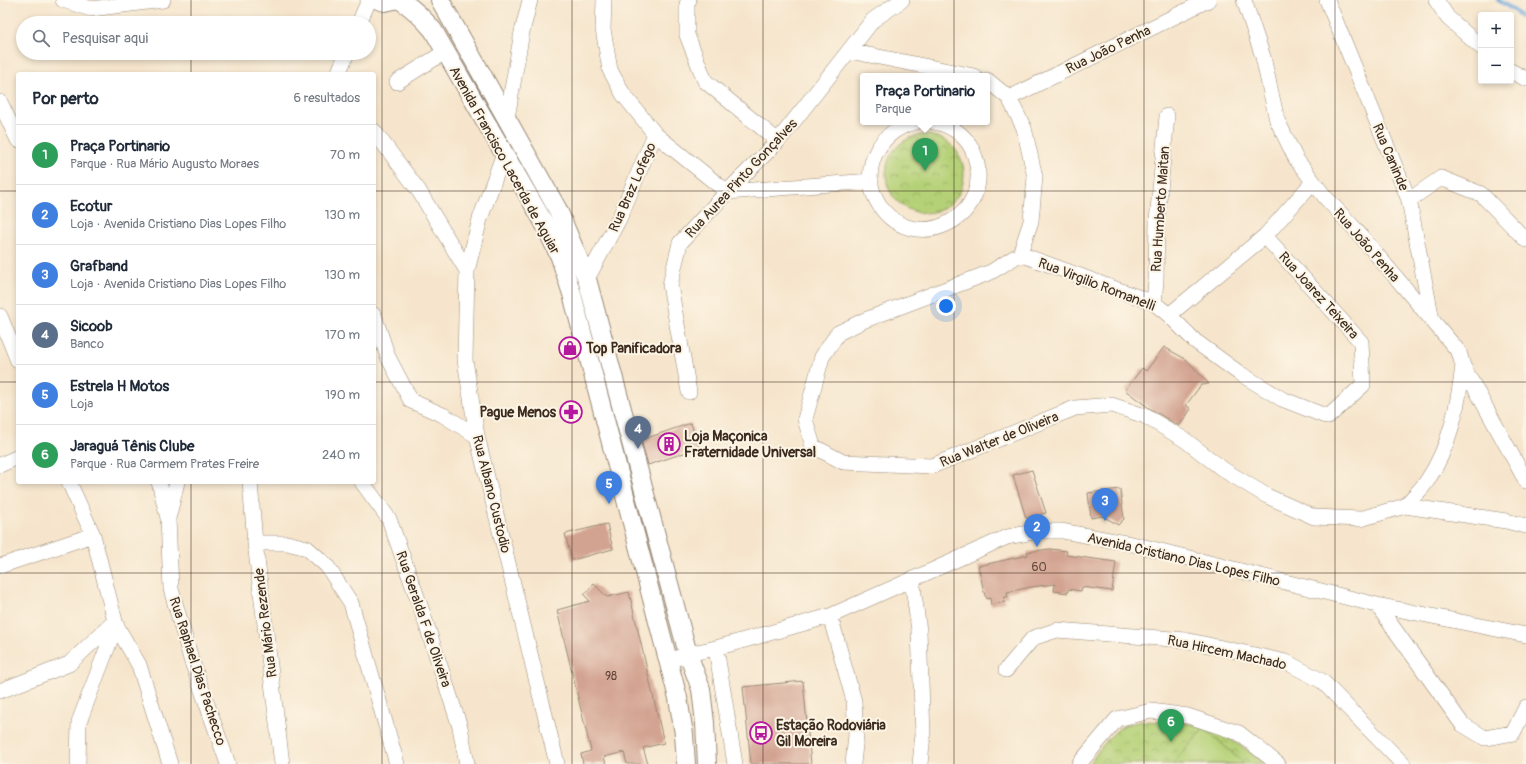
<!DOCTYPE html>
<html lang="pt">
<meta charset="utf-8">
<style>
body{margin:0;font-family:Pangolin,sans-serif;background:#f2f2f3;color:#1f2937}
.controls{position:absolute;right:12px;top:12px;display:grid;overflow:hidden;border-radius:4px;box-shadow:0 2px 6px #0003}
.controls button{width:36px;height:36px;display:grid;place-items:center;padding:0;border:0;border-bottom:1px solid #e0e1e3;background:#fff;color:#1f2937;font:20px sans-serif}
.you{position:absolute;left:946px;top:306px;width:14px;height:14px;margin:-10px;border:3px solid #fff;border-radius:50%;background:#1a73e8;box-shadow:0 0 0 6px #1a73e833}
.badge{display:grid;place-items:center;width:26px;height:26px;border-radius:50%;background:#2563eb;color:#fff;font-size:13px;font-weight:700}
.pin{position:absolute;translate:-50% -33px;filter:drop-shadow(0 1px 2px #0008)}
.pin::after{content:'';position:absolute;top:21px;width:14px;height:12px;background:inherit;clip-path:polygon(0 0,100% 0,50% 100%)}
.popup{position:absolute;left:860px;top:73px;width:130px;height:52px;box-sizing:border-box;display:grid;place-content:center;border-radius:4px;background:#fff;filter:drop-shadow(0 1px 3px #0005);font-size:13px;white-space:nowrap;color:#747a83}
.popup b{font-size:15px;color:#1f2937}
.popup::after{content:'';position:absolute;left:50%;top:100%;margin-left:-8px;border:8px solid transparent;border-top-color:#fff}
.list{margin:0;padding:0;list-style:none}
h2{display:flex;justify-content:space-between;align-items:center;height:52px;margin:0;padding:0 16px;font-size:17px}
h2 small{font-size:13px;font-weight:400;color:#747a83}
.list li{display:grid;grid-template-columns:26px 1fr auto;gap:12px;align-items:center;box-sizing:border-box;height:60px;padding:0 16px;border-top:1px solid #e0e1e3}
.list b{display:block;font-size:15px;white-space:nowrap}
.list p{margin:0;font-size:13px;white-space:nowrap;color:#747a83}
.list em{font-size:13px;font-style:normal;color:#747a83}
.icon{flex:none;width:22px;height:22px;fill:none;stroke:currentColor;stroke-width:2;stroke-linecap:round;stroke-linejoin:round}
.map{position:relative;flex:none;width:1526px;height:764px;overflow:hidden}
.search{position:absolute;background:#fff;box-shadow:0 2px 6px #0003;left:16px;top:16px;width:360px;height:44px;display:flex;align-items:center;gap:10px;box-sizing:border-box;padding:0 14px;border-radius:22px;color:#747a83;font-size:15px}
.panel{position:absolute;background:#fff;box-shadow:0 2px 6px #0003;left:16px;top:72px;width:360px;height:412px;border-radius:4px}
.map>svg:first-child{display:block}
.park{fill:url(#park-crowns);stroke:#787e4a}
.garden{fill:#b5d177;stroke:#787e4a}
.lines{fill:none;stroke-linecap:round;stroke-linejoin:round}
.stream{stroke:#6aa1d8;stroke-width:4}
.building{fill:#d3a391}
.minor-casing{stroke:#988875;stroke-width:16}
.major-casing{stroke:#988875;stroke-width:20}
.minor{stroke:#fff;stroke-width:15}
.major{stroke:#fff;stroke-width:18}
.grid{fill:none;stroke:#3b2a1e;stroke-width:1;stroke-opacity:0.55}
.labels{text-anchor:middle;stroke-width:4;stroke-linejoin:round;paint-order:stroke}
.number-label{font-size:12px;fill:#61483b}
.street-label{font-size:14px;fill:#3b2a1e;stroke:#fcf5e5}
.poi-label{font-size:14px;font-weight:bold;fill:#3b2a1e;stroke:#fcf5e5;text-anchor:start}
</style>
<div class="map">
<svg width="1526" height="764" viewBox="0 0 1526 764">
<defs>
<pattern id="park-crowns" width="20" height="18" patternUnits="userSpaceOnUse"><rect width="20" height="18" fill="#b5d177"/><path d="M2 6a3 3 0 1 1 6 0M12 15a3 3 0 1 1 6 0" fill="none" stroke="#94aa61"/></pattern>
</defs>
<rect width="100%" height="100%" fill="#fcf5e5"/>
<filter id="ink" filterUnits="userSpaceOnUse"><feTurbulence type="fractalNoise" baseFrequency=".025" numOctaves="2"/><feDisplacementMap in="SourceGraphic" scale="8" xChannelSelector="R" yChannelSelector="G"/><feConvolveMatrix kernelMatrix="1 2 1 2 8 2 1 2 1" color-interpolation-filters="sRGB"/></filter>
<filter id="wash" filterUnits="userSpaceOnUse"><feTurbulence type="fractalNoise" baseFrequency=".012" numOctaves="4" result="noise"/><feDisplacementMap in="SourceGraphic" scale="16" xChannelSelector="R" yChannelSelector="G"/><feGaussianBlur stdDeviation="0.9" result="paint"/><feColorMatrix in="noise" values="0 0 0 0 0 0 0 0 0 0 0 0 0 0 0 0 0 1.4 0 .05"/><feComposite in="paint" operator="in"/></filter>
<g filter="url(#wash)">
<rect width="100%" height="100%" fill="#f6e5cc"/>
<!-- park -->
<path class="park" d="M886 174a39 39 0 1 1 78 0a39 39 0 1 1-78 0Z
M 1142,721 C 1154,722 1168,721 1180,722 C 1215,727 1238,743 1266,764 L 1090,764 C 1095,754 1113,731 1123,726 C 1129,723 1136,723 1142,721 Z"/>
<!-- garden -->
<path class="garden" d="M 1204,728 L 1245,764 L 1173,764 Z"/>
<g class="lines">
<!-- stream -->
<path class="stream" d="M 1498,0 L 1516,12 L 1526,21"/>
</g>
<g id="blocks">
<!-- building -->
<path class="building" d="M 1164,347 L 1187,360 L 1209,384 L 1201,385 L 1186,405 L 1191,409 L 1179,426 L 1149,408 L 1125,390 L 1142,368 L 1146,371 Z
M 691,423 L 699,448 L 648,465 L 641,440 Z
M 1032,470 L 1046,513 L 1026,518 L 1013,475 Z
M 1120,489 L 1124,519 L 1118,525 L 1103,516 L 1091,518 L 1088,493 Z
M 607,524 L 613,549 L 572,560 L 565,534 Z
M 1050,549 L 1067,551 L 1066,555 L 1116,562 L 1112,591 L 1082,587 L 1081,591 L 1068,589 L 1068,593 L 1054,591 L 1055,584 L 1031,587 L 1007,592 L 1008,597 L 1004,597 L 1005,602 L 991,605 L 990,598 L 987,599 L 986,596 L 985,596 L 978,566 L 1028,555 L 1027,552 Z
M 594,584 L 607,597 L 629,592 L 664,743 L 643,748 L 648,764 L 627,764 L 624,752 L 604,757 L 606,764 L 583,764 L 581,754 L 591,751 L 557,610 L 590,601 L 584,595 Z
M 803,681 L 811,764 L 751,764 L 743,687 Z"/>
</g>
</g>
<g filter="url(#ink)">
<use href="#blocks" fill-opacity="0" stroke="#988875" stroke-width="1"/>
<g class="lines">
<!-- minor casing -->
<g class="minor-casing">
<path id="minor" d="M 63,0 L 91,9 L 163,0
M 604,0 L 603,29 L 610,70 L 623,94 L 655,134
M 689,0 L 687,4 L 687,35 L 705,81 L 778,141
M 1244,0 L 1263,57 L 1277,120 L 1296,159 L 1325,197 L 1355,229 L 1459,352 L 1463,366 L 1526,481
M 1327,0 L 1409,200 L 1432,320
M 1436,0 L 1448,18 L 1481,47
M 359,23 L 369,0
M 849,51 L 974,76
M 1511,71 L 1526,79
M 338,74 L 347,53
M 987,80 L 1009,98 L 1024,128 L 1035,177 L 1031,221 L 1020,254
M 397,82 L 445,52
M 1009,98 L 1208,0
M 0,102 L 18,140
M 507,118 L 522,32 L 530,0
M 916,122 C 882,128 859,167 876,199 C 908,262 1003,218 972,149 C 965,135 950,124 934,122
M 374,131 L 419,191 L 467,271
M 504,153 L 480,219 L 467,271 L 465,360 L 477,436 L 557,764
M 1409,200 L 1441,178 L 1481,194 L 1526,240
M 1020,254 L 991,272 L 865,320 L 838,333 L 822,357 L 805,419 L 813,446 L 843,462 L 932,466 L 1075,408 L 1112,405 L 1145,416 L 1185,440 L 1224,470 L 1267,496 L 1314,517 L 1360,519 L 1405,506 L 1506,521 L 1526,526
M 1020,254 L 1154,303 L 1169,315 L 1195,341 L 1239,373 L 1282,399 L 1328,417 L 1363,385 L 1361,342 L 1265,236
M 587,279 L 619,219 L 655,134 L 727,192 L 871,181
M 1154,303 L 1156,280 L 1157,221 L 1167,116
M 374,315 L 388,357 L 411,401 L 443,415 L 477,436
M 1169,315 L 1265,236 L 1313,182
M 0,316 L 18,361
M 689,392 L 670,285 L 680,243 L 727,192 L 778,141 L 873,20 L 902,0
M 0,465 L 18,457
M 69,482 L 93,535 L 116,625 L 79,722 L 78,764
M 159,482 L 168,518 L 171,589 L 191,659 L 228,764
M 250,482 L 255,543 L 282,764
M 362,482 L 389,519 L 421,608 L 460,727 L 467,764
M 1405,506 C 1412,498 1421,490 1427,481 C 1450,447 1458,406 1463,366
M 169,515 L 177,482
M 255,543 L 287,543 L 307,548 L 327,566 L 351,603 L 397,764
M 0,566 L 93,535
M 912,579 L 919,631 L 923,734 L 920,764
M 1377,605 L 1462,724 L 1485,738 L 1513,733 L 1526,707
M 830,616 L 854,701 L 856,735 L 853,764
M 116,625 L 139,665 L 170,764
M 716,648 L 735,764
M 669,661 L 688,654 L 716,648 L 830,616 L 1007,537 L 1039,531 L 1062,531 L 1137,545 L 1377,605 L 1526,635
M 1006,670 L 1033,638 L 1057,630 L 1185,640 L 1286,662 L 1322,681 L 1403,764
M 0,691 L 69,664 L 115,621
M 1079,764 L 1117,719 L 1151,711 L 1188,716 L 1239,733 L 1278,764"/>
</g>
<!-- major casing -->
<g class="major-casing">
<path id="major" d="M 378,0 L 385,2 L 394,0
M 400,0 C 413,8 423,18 433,30 L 543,221 L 560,257 L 572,294 L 678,698 L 684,734 L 686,764
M 440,0 L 558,210 L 587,279 L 688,654 L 701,689 L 705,723 L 707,764"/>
</g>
<!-- minor -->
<use href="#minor" class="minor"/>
<!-- major -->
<use href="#major" class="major"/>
</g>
</g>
<!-- grid -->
<path class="grid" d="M 191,0 L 191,23M 382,0 L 382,764M 572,0 L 572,764M 763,0 L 763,764M 954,0 L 954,764M 1144,0 L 1144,764M 1335,0 L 1335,764M 191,53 L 191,74M 0,191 L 18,191M 374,191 L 1526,191M 0,382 L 18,382M 374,382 L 1526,382M 191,482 L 191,764M 0,573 L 1526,573"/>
<!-- icons -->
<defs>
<g id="shop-ring" transform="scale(1.15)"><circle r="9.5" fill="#fcf5e5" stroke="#b5179e" stroke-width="1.5"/><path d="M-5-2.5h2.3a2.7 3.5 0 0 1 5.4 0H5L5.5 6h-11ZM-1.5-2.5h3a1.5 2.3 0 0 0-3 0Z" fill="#b5179e"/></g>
<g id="pharmacy-ring" transform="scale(1.15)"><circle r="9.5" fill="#fcf5e5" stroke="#b5179e" stroke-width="1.5"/><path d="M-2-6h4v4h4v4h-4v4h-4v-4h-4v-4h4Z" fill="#b5179e"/></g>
<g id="building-ring" transform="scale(1.15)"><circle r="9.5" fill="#fcf5e5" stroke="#b5179e" stroke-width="1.5"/><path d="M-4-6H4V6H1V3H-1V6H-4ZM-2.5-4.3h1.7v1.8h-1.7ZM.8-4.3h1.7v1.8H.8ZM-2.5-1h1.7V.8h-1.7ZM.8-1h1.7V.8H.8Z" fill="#b5179e"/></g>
<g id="bus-ring" transform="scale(1.15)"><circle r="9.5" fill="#fcf5e5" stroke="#b5179e" stroke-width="1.5"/><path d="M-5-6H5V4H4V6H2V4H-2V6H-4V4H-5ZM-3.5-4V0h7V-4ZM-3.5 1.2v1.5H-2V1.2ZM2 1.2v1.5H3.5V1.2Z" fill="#b5179e"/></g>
</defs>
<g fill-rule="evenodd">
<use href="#shop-ring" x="570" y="348"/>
<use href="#pharmacy-ring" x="571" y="412"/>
<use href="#building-ring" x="669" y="444"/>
<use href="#bus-ring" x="761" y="733"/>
</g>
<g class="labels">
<!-- number labels -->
<g class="number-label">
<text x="1039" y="571">60</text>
<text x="611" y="680">98</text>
</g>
<!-- street labels -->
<g class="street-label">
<text transform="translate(1108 49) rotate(-26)" y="5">Rua João Penha</text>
<text transform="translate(1391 157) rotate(67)" y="5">Rua Caninde</text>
<text transform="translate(505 160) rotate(61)" y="5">Avenida Francisco Lacerda de Aguiar</text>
<text transform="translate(741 178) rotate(-47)" y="5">Rua Aurea Pinto Gonçalves</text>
<text transform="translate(632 187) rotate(-66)" y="5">Rua Braz Lofego</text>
<text transform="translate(1160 209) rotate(-86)" y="5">Rua Humberto Maitan</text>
<text transform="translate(1367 245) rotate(49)" y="5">Rua João Penha</text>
<text transform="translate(1097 284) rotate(21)" y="5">Rua Virgilio Romanelli</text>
<text transform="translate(1319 295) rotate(48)" y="5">Rua Joarez Teixeira</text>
<text transform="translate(999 439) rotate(-22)" y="5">Rua Walter de Oliveira</text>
<text transform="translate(492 494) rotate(76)" y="5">Rua Albano Custodio</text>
<text transform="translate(1184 559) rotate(13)" y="5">Avenida Cristiano Dias Lopes Filho</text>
<text transform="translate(424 619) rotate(71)" y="5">Rua Geralda F de Oliveira</text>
<text transform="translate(265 623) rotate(-97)" y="5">Rua Mário Rezende</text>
<text transform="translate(1227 652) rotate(12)" y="5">Rua Hircem Machado</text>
<text transform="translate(198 671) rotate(72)" y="5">Rua Raphael Dias Pachecco</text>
</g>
<!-- poi labels -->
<g class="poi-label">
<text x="586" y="353">Top Panificadora</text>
<text x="556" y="417" text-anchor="end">Pague Menos</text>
<text x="684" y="441">Loja Maçonica<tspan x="684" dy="16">Fraternidade Universal</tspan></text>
<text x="776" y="730">Estação Rodoviária<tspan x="776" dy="16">Gil Moreira</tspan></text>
</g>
</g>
</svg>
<div class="controls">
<button>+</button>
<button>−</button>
</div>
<div class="you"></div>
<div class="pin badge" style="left:925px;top:171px;background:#2e9e5b">1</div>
<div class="popup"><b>Praça Portinario</b>Parque</div>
<div class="pin badge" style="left:1037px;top:547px;background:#3f7fe0">2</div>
<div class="pin badge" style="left:1105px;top:521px;background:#3f7fe0">3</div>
<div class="pin badge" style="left:638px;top:449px;background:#5c6f8a">4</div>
<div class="pin badge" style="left:609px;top:504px;background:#3f7fe0">5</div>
<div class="pin badge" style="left:1171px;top:742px;background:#2e9e5b">6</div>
<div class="search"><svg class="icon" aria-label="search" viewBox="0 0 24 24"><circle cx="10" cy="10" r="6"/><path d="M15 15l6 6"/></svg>Pesquisar aqui</div>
<section class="panel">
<h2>Por perto<small>6 resultados</small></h2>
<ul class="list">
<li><span class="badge" style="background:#2e9e5b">1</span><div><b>Praça Portinario</b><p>Parque · Rua Mário Augusto Moraes</p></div><em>70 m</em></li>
<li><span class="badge" style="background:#3f7fe0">2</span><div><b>Ecotur</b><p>Loja · Avenida Cristiano Dias Lopes Filho</p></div><em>130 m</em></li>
<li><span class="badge" style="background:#3f7fe0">3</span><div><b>Grafband</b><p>Loja · Avenida Cristiano Dias Lopes Filho</p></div><em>130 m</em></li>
<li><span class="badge" style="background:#5c6f8a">4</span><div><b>Sicoob</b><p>Banco</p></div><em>170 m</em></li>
<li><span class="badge" style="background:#3f7fe0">5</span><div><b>Estrela H Motos</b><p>Loja</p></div><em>190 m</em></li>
<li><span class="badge" style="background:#2e9e5b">6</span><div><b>Jaraguá Tênis Clube</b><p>Parque · Rua Carmem Prates Freire</p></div><em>240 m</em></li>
</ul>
</section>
</div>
